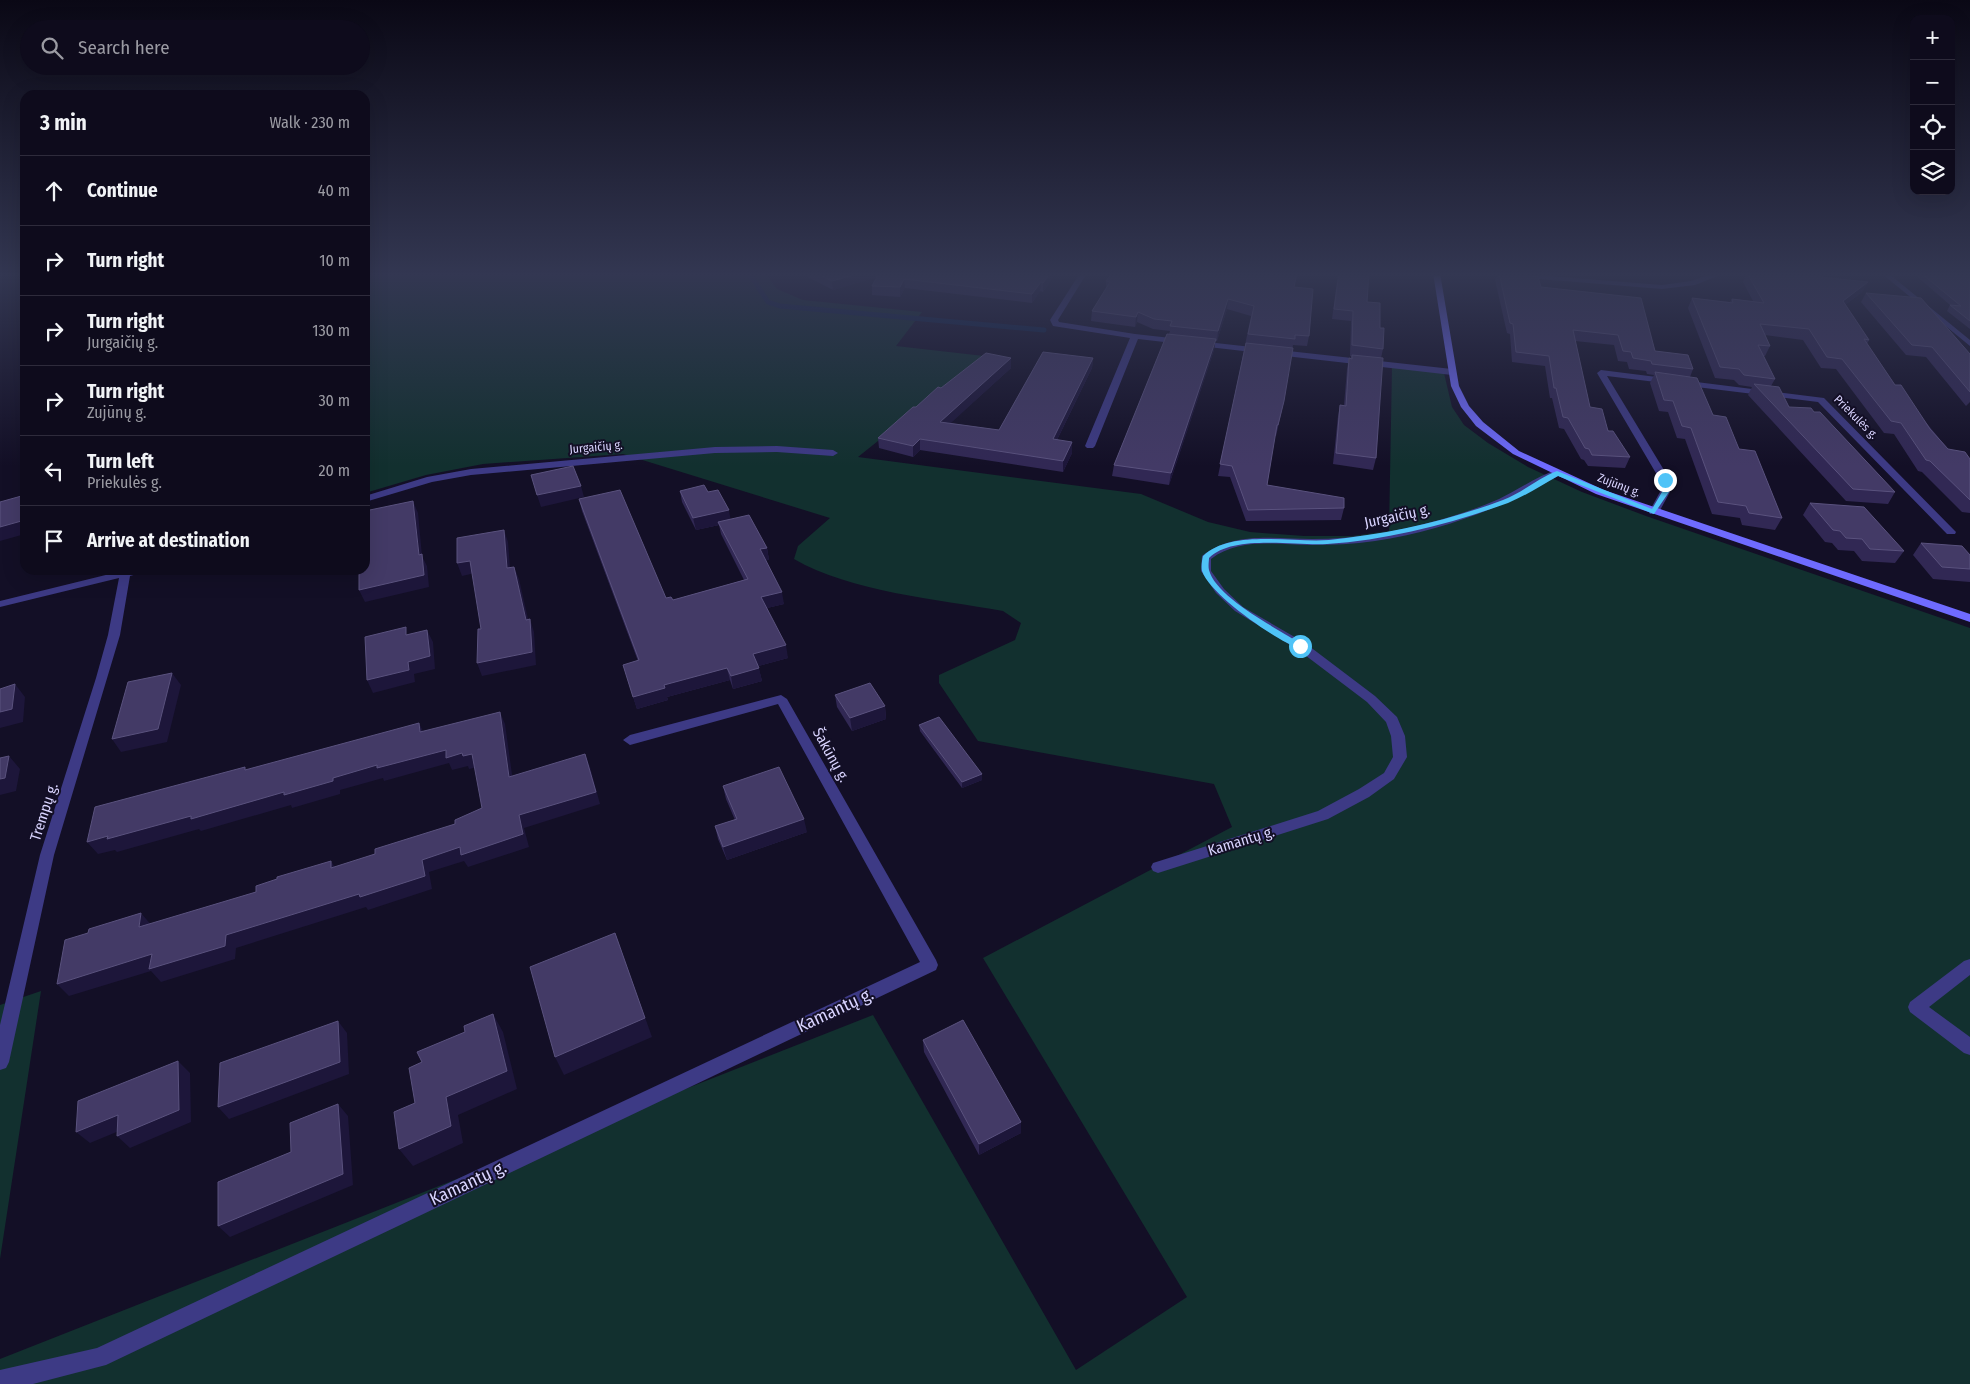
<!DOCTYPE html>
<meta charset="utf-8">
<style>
body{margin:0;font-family:"Fira Sans Condensed",sans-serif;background:#1c1929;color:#f1f3f6}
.controls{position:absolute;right:15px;top:15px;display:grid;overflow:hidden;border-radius:10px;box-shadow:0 5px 20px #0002}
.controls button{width:45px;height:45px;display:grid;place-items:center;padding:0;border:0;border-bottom:1px solid #2e2b3b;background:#0e0b1c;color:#f1f3f6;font:25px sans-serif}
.stop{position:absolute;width:15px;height:15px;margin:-11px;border:4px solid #4fc3f7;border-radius:50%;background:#fff}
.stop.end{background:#4fc3f7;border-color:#fff;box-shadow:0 1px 5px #0008}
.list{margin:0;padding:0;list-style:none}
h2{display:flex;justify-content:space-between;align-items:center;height:65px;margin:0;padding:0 20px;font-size:21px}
h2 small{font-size:16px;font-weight:400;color:#9b9ba3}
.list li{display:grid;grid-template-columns:32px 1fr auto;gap:15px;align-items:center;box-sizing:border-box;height:70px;padding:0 20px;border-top:1px solid #2e2b3b}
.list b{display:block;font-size:19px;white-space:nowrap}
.list p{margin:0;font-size:16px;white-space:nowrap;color:#9b9ba3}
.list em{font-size:16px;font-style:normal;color:#9b9ba3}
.icon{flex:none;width:28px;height:28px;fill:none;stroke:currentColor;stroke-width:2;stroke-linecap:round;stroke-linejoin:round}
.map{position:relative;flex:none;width:1970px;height:1384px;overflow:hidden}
.search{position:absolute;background:#0e0b1c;box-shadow:0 5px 20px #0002;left:20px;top:20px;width:350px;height:55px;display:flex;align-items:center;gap:12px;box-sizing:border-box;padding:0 18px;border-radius:28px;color:#9b9ba3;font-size:19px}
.panel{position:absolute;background:#0e0b1c;box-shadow:0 5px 20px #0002;left:20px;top:90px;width:350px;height:485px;border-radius:15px}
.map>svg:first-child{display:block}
.green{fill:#12302f}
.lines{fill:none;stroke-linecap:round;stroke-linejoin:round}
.stream{stroke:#0c2248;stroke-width:5}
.street{fill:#3d3a85;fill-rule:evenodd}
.secondary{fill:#6f6bff;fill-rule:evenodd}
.wall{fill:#312854}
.shaded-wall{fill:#1d163a}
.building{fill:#433a66;stroke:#5a527e}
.route{fill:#4fc3f7}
.labels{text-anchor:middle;stroke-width:4;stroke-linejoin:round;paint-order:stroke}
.far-street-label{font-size:12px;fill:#d9d4ff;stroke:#130f26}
.street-label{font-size:15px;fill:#d9d4ff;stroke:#130f26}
.near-street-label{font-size:18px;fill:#d9d4ff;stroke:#130f26}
</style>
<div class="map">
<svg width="1970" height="1384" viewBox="0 0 1970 1384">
<rect width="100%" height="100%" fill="#130f26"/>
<!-- green -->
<path class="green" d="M 365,273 L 765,273 L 777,289 L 803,300 L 922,312 L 896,346 L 984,356 L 858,457 L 1141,494 L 1208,522 L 1250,532 L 1304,536 L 1352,536 L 1389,531 L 1392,367 L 1444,373 L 1452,407 L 1464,425 L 1488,443 L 1528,467 L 1582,492 L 1646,516 L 1970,628 L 1970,1384 L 0,1384 L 0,1359 L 873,1015 L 1076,1370 L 1187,1297 L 983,958 L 1232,827 L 1214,784 L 978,741 L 939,683 L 939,675 L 1015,640 L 1021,623 L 1003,611 C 937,599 851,592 794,559 L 798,546 L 830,518 L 623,454 L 483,464 L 426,475 L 365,493 Z
M 41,991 L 0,1259 L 0,1005 Z"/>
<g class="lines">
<!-- stream -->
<path class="stream" d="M 749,273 L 768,302 L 780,306 L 1044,330"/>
<!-- street -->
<path class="street" d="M 1080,273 L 1087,273 L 1058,320 L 1059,322 L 1135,334 L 1452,369 L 1456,372 L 1452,375 L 1138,339 L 1095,446 L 1093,448 L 1087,448 L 1085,446 L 1130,338 L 1053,326 L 1050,320 Z
M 1485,273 L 1511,273 L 1662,285 L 1691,281 L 1715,273 L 1725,273 L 1695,285 L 1662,289 L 1489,275 Z
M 1881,273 L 1888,273 L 1970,340 L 1970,346 Z
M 1601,370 L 1824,398 L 1956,532 L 1955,534 L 1947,534 L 1818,402 L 1607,376 L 1670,480 L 1670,492 L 1659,512 L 1658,514 L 1650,514 L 1649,512 L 1660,492 L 1660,480 L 1597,373 Z
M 777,446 L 833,450 L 838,453 L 833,456 L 777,452 L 715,453 L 471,475 L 432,482 L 365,502 L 365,496 L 427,477 L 471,469 L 715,447 Z
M 1557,470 L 1560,471 L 1560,475 C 1502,508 1441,531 1375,541 C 1354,544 1332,545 1311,545 C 1277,545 1240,537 1211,559 L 1211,571 L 1224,589 L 1243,607 L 1305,643 L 1375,696 L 1397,717 L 1405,736 L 1407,757 L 1394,779 L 1369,797 L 1328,819 L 1158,873 L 1153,871 L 1151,867 L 1153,863 L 1318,811 L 1359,789 L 1384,773 L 1393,757 L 1391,736 L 1386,722 L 1367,702 L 1297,649 L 1235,611 L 1216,593 L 1201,571 L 1202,556 C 1234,531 1274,539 1312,539 C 1333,539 1355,537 1376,534 C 1418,527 1460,516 1499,499 C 1516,491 1541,474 1557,470 Z
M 126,570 L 145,570 L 144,572 L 130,576 L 120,635 L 54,855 L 9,1062 L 6,1068 L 0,1070 L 0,1025 L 40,855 L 96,678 L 108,635 L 119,578 L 0,607 L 0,601 Z
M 781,695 L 787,699 L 936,960 L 938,965 L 936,970 L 106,1365 L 33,1384 L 0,1384 L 0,1370 L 97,1348 L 920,962 L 778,704 L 630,745 L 623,740 L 630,735 Z
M 1970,959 L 1970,975 L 1929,1007 L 1970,1037 L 1970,1055 L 1964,1053 L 1910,1012 L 1908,1007 L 1910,1002 L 1964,961 Z"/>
<!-- secondary -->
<path class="secondary" d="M 1433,273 L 1440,273 L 1459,386 L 1469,406 L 1483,422 L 1519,451 L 1604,490 L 1970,614 L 1970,622 L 1596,494 L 1513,454 L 1476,426 L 1461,407 L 1451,386 Z"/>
</g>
<!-- wall -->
<path class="wall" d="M 800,273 L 1056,273 L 1043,292 L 1040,291 L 1032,303 L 905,288 L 900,297 L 872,295 L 872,286 L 877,277 L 833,290 Z
M 1112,273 L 1298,273 L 1294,287 L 1309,336 L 1307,346 L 1293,345 L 1284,401 L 1276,436 L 1275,436 L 1267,485 L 1344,508 L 1341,520 L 1246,521 L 1230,477 L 1218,476 L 1251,316 L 1227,309 L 1217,341 L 1215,341 L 1214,350 L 1169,485 L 1112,476 L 1114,465 L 1169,334 L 1170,331 L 1153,329 L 1137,322 L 1135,327 L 1091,321 L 1092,311 L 1106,289 L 1106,281 Z
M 1338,273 L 1369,273 L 1367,302 L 1380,328 L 1383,349 L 1381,358 L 1376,458 L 1373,470 L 1333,464 L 1338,416 L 1340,405 L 1344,405 L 1347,369 L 1349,358 L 1351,358 L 1351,356 L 1350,356 L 1351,321 L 1332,319 Z
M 1498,273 L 1509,273 L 1541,287 L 1655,351 L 1693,369 L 1690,377 L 1713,415 L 1739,449 L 1782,518 L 1775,530 L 1742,525 L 1740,518 L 1712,514 L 1685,439 L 1677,438 L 1668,412 L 1659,411 L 1650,383 L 1654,375 L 1647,374 L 1646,371 L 1629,369 L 1627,362 L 1618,361 L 1614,345 L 1575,341 L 1590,407 L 1630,457 L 1625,468 L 1588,466 L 1584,460 L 1581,459 L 1564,429 L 1559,428 L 1552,398 L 1550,398 L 1545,366 L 1512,362 L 1510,334 L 1507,333 L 1495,280 Z
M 1747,273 L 1758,274 L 1758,273 L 1818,273 L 1821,277 L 1868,282 L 1862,292 L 1845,305 L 1869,340 L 1867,344 L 1895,385 L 1948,449 L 1970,459 L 1970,513 L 1962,512 L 1922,472 L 1918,471 L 1894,434 L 1884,433 L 1836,369 L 1821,368 L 1803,340 L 1765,335 L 1770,346 L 1765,356 L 1764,356 L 1775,379 L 1771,386 L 1789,407 L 1895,492 L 1888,504 L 1846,501 L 1748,395 L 1752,387 L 1739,385 L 1734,380 L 1715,378 L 1688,308 L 1692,298 L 1730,302 L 1732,299 L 1753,301 L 1743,282 Z
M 1913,273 L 1970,273 L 1970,329 L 1947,311 L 1950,305 Z
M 1866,293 L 1970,354 L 1970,402 L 1966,406 L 1926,357 L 1906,355 L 1861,302 Z
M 1011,358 L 1011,368 L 950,423 L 999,430 L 1093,358 L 1092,368 L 1057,440 L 1072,442 L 1072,453 L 1063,472 L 920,450 L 913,457 L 879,448 L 878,438 L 916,407 L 941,388 Z
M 680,491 L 708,492 L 730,519 L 767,548 L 769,560 L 766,560 L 784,604 L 767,608 L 788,658 L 758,666 L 762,681 L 733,689 L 730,680 L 667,697 L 668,700 L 637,709 L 623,665 L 638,661 L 582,511 L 579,499 L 666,598 L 673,600 L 744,580 L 721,534 L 719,525 L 696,530 L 682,502 Z
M 1810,503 L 1904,551 L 1895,563 L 1862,561 L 1854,551 L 1838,550 L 1832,543 L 1825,542 L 1803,515 Z
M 1921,543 L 1970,555 L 1970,582 L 1933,579 L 1913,555 Z
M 835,695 L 885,706 L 886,719 L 852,731 L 837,707 Z
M 919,725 L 982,780 L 962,788 L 920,731 Z
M 723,786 L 807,832 L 727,860 L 718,839 L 715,826 L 735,820 L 726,799 Z
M 923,1040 L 1021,1122 L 1021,1133 L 979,1155 L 924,1052 Z"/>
<!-- shaded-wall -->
<path class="shaded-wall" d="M 861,273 L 883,273 L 883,275 L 833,290 L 832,281 Z
M 1050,273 L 1056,273 L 1043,292 L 1043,283 Z
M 904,279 L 905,288 L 900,297 L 900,287 Z
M 1041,282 L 1040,291 L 1032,303 L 1032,294 Z
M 1868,282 L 1862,292 L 1837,311 L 1843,301 Z
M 1228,299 L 1227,309 L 1217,341 L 1218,331 Z
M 1138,312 L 1137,322 L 1135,327 L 1136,317 Z
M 1216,339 L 1214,350 L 1169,485 L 1171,473 Z
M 1011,358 L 1011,368 L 940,433 L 940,422 Z
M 1093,358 L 1092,368 L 1052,450 L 1053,439 Z
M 920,439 L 920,450 L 913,457 L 913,446 Z
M 1072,442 L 1072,453 L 1063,472 L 1063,461 Z
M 581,486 L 584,497 L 541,507 L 537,495 Z
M 413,501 L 418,513 L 422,556 L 427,566 L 429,587 L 365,602 L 359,590 L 419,555 Z
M 729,510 L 731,522 L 718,522 L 719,525 L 696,530 L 693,518 Z
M 25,520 L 25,534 L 0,541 L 0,527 Z
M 504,530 L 508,542 L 511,580 L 507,568 Z
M 767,548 L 769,560 L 762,561 L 760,549 Z
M 470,561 L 475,573 L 462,576 L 457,563 Z
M 514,567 L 519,579 L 531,632 L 530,619 L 534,632 L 536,665 L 482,676 L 477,663 L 526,620 Z
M 782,592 L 784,604 L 763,609 L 761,597 Z
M 427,630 L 433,642 L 435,669 L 414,674 L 415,682 L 373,693 L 367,680 L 408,662 Z
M 786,645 L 788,658 L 755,667 L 753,654 Z
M 727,668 L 730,680 L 667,697 L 668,700 L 637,709 L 633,697 L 664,685 Z
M 759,668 L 762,681 L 733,689 L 731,676 Z
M 172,673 L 181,685 L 167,742 L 121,752 L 112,739 Z
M 15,684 L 25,697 L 23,722 L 0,728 L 0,712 Z
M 885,706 L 886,719 L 852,731 L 850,718 Z
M 500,712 L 505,724 L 514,789 L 509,777 Z
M 419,723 L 425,735 L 420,732 Z
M 446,750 L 462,753 L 472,754 L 478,767 L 469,769 L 468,766 L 452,770 L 449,763 L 384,781 L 383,778 L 340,790 L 340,794 L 292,808 L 291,805 L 201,831 L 199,829 L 117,852 L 115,850 L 98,854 L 87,842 L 377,765 Z
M 585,754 L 590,767 L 600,804 L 524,828 L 529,847 L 468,867 L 464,861 L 429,872 L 432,889 L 368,910 L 366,907 L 236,948 L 235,959 L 161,982 L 151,971 L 69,996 L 57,984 L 152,954 L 226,935 L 422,860 L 519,815 Z
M 9,756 L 20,769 L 16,791 L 0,795 L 0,779 Z
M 982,774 L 982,780 L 962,788 L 962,782 Z
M 804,819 L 807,832 L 727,860 L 723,847 Z
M 331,861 L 339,874 L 331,868 Z
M 141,913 L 152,926 L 139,927 Z
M 615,933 L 652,1037 L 564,1075 L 555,1057 Z
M 493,1014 L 503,1032 L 517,1089 L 458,1115 L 463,1143 L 413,1166 L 399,1149 L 446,1097 Z
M 338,1021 L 347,1033 L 349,1074 L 229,1119 L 218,1107 Z
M 178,1061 L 190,1073 L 191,1122 L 130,1148 L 117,1136 Z
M 338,1104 L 348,1116 L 353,1185 L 230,1237 L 218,1226 Z
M 118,1115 L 131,1126 L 90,1143 L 76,1132 Z
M 1021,1122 L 1021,1133 L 979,1155 L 979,1144 Z"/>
<!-- building -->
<path class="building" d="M 816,273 L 861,273 L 832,281 Z
M 879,273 L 1050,273 L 1043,283 L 1041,282 L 1032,294 L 904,279 L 900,287 L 872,286 Z
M 1112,273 L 1297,273 L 1294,287 L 1313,289 L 1309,336 L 1295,335 L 1295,339 L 1248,334 L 1254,306 L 1228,299 L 1218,331 L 1170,326 L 1172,321 L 1154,319 L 1138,312 L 1136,317 L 1092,311 L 1110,282 L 1106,281 Z
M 1339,273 L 1369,273 L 1367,302 L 1380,303 L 1380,328 L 1384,328 L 1383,349 L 1352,345 L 1353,311 L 1334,309 Z
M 1499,273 L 1509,273 L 1538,277 L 1541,287 L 1641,298 L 1655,351 L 1688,355 L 1693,369 L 1652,364 L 1651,361 L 1633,358 L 1631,352 L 1623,351 L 1618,335 L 1573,330 L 1590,407 L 1602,409 L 1608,431 L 1613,431 L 1630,457 L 1592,455 L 1589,449 L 1585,448 L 1568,418 L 1563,417 L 1556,388 L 1554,388 L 1549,356 L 1516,352 L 1513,324 L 1510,323 Z
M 1747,273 L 1769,275 L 1768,273 L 1818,273 L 1821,277 L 1868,282 L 1843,301 L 1869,340 L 1864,339 L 1895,385 L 1901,385 L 1930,429 L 1948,449 L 1965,452 L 1970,459 L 1970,500 L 1930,461 L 1926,460 L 1901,423 L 1891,421 L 1842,359 L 1827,357 L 1809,329 L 1760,324 L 1770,346 L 1758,345 L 1775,379 L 1744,375 L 1739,369 L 1720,367 L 1692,298 L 1733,303 L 1732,299 L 1764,303 Z
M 1921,273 L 1970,273 L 1970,321 L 1950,305 L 1961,306 Z
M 1866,293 L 1921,298 L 1970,354 L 1970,392 L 1932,347 L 1912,345 Z
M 1167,334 L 1216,339 L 1171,473 L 1114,465 Z
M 1246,343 L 1293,348 L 1284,401 L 1278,425 L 1277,425 L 1267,485 L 1344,498 L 1344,508 L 1248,510 L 1232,466 L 1220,464 Z
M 1043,352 L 1093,358 L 1053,439 L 1072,442 L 1063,461 L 920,439 L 913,446 L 878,438 L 913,407 L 916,407 L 938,387 L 941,388 L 986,353 L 1011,358 L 940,422 L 999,430 Z
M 1352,355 L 1383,358 L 1376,458 L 1336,453 L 1340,405 L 1346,406 L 1349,358 L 1352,359 Z
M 1655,372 L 1697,378 L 1713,415 L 1726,417 L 1739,449 L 1755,451 L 1782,518 L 1749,513 L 1746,506 L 1718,502 L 1691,428 L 1682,426 L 1673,401 L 1664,400 Z
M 1754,384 L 1779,387 L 1789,407 L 1811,408 L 1814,412 L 1820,412 L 1895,492 L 1853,489 Z
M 573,466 L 581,486 L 537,495 L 531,475 Z
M 704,485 L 708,492 L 718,490 L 729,510 L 693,518 L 680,491 Z
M 620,490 L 666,598 L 671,597 L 673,600 L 748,579 L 718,522 L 749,515 L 767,548 L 760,549 L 782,592 L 761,597 L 786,645 L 753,654 L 759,668 L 731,676 L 727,668 L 664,685 L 665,688 L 633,697 L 623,665 L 639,660 L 579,499 Z
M 25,495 L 25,520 L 0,527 L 0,502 Z
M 413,501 L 419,555 L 422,554 L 424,575 L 359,590 L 359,570 L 365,570 L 365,511 Z
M 1810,503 L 1864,507 L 1904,551 L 1870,549 L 1862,539 L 1846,538 L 1840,531 L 1833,530 Z
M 504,530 L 507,568 L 514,567 L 526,620 L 530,619 L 532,652 L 477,663 L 478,629 L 481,629 L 470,561 L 457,563 L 457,538 Z
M 1921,543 L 1962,546 L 1970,555 L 1970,569 L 1942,567 Z
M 406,627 L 406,635 L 427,630 L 430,656 L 408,662 L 409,670 L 367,680 L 365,637 Z
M 172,673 L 158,729 L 112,739 L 128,682 Z
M 870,683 L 885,706 L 850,718 L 835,695 Z
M 15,684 L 12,709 L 0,712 L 0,689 Z
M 500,712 L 509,777 L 585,754 L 596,792 L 519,815 L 523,834 L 461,855 L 460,847 L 422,860 L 425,876 L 360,897 L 359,894 L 226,935 L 225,946 L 149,969 L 152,954 L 57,984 L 65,940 L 88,933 L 89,929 L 141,913 L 139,927 L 256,892 L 256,886 L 277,879 L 277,877 L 331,861 L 331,868 L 375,854 L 375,849 L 455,824 L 455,820 L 482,808 L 472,754 L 463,756 L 462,753 L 446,758 L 446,750 L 377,768 L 377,765 L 333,778 L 333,781 L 284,795 L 284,792 L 191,819 L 191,816 L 107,839 L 108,836 L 87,842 L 95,807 L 245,767 L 245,770 L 419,723 L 420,732 Z
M 939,717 L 982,774 L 962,782 L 919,725 Z
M 9,756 L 5,778 L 0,779 L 0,758 Z
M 779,767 L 804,819 L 723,847 L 715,826 L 737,819 L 723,786 Z
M 615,933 L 645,1018 L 555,1057 L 530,967 Z
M 493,1014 L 507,1071 L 446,1097 L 451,1126 L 399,1149 L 394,1112 L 415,1103 L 409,1068 L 422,1062 L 417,1052 L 465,1032 L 464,1026 Z
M 963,1020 L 1021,1122 L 979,1144 L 923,1040 Z
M 338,1021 L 340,1062 L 218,1107 L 220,1063 Z
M 178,1061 L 179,1110 L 117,1136 L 118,1115 L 76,1132 L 78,1101 Z
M 338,1104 L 343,1174 L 218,1226 L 218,1182 L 291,1152 L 290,1123 Z"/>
<!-- sky -->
<linearGradient id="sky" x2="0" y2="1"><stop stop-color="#0a0815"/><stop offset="0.59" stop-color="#333752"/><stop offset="1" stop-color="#333752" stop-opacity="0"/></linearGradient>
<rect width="1970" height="466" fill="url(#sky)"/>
<!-- route -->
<path class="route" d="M 1557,471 L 1652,509 L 1662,492 L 1663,479 L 1668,480 L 1669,492 L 1654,514 L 1558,476 C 1542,485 1525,496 1508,503 C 1450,524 1388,540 1327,544 C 1294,546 1233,534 1209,558 C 1209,561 1208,566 1209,570 C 1216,598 1280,630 1303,645 L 1304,646 L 1300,649 C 1276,640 1211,596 1202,571 C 1201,567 1202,560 1203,556 C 1231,529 1292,543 1329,540 C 1388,534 1447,521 1503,500 C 1522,493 1538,478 1557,471 Z"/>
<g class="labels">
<!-- far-street labels -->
<g class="far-street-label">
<text transform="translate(1856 417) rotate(45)" y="4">Priekulės g.</text>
<text transform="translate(596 447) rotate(-5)" y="4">Jurgaičių g.</text>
<text transform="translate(1619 485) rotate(21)" y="4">Zujūnų g.</text>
</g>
<!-- street labels -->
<g class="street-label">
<text transform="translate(1397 516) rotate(-12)" y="5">Jurgaičių g.</text>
<text transform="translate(831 755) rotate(61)" y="5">Šakūnų g.</text>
<text transform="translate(44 812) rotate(-72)" y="5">Trempų g.</text>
<text transform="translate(1241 841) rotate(-17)" y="5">Kamantų g.</text>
</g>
<!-- near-street labels -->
<g class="near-street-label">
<text transform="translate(835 1010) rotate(-25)" y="6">Kamantų g.</text>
<text transform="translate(468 1183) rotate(-25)" y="6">Kamantų g.</text>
</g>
</g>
</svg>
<div class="controls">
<button>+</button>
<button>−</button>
<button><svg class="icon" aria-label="locate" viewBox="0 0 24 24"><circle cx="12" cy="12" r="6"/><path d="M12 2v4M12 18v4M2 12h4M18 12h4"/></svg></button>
<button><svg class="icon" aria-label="layers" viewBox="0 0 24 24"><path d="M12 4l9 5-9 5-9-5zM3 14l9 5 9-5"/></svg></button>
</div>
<div class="stop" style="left:1300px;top:646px"></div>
<div class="stop end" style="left:1665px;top:480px"></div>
<div class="search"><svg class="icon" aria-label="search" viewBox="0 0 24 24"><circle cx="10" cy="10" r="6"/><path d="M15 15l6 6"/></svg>Search here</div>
<section class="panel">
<h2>3 min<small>Walk · 230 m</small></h2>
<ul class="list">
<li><svg class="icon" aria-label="ahead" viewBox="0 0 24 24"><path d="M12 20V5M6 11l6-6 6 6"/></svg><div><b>Continue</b></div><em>40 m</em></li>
<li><svg class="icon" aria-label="right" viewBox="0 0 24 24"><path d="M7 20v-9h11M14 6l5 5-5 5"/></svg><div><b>Turn right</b></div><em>10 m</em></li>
<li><svg class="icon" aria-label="right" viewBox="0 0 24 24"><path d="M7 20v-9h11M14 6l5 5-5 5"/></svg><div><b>Turn right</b><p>Jurgaičių g.</p></div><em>130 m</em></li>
<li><svg class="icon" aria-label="right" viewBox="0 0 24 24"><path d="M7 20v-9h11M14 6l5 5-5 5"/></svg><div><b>Turn right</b><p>Zujūnų g.</p></div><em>30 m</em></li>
<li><svg class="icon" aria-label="left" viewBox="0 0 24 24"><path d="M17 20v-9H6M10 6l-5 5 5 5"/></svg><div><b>Turn left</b><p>Priekulės g.</p></div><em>20 m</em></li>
<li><svg class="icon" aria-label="arrive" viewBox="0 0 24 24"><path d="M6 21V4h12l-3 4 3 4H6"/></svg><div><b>Arrive at destination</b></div></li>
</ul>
</section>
</div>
